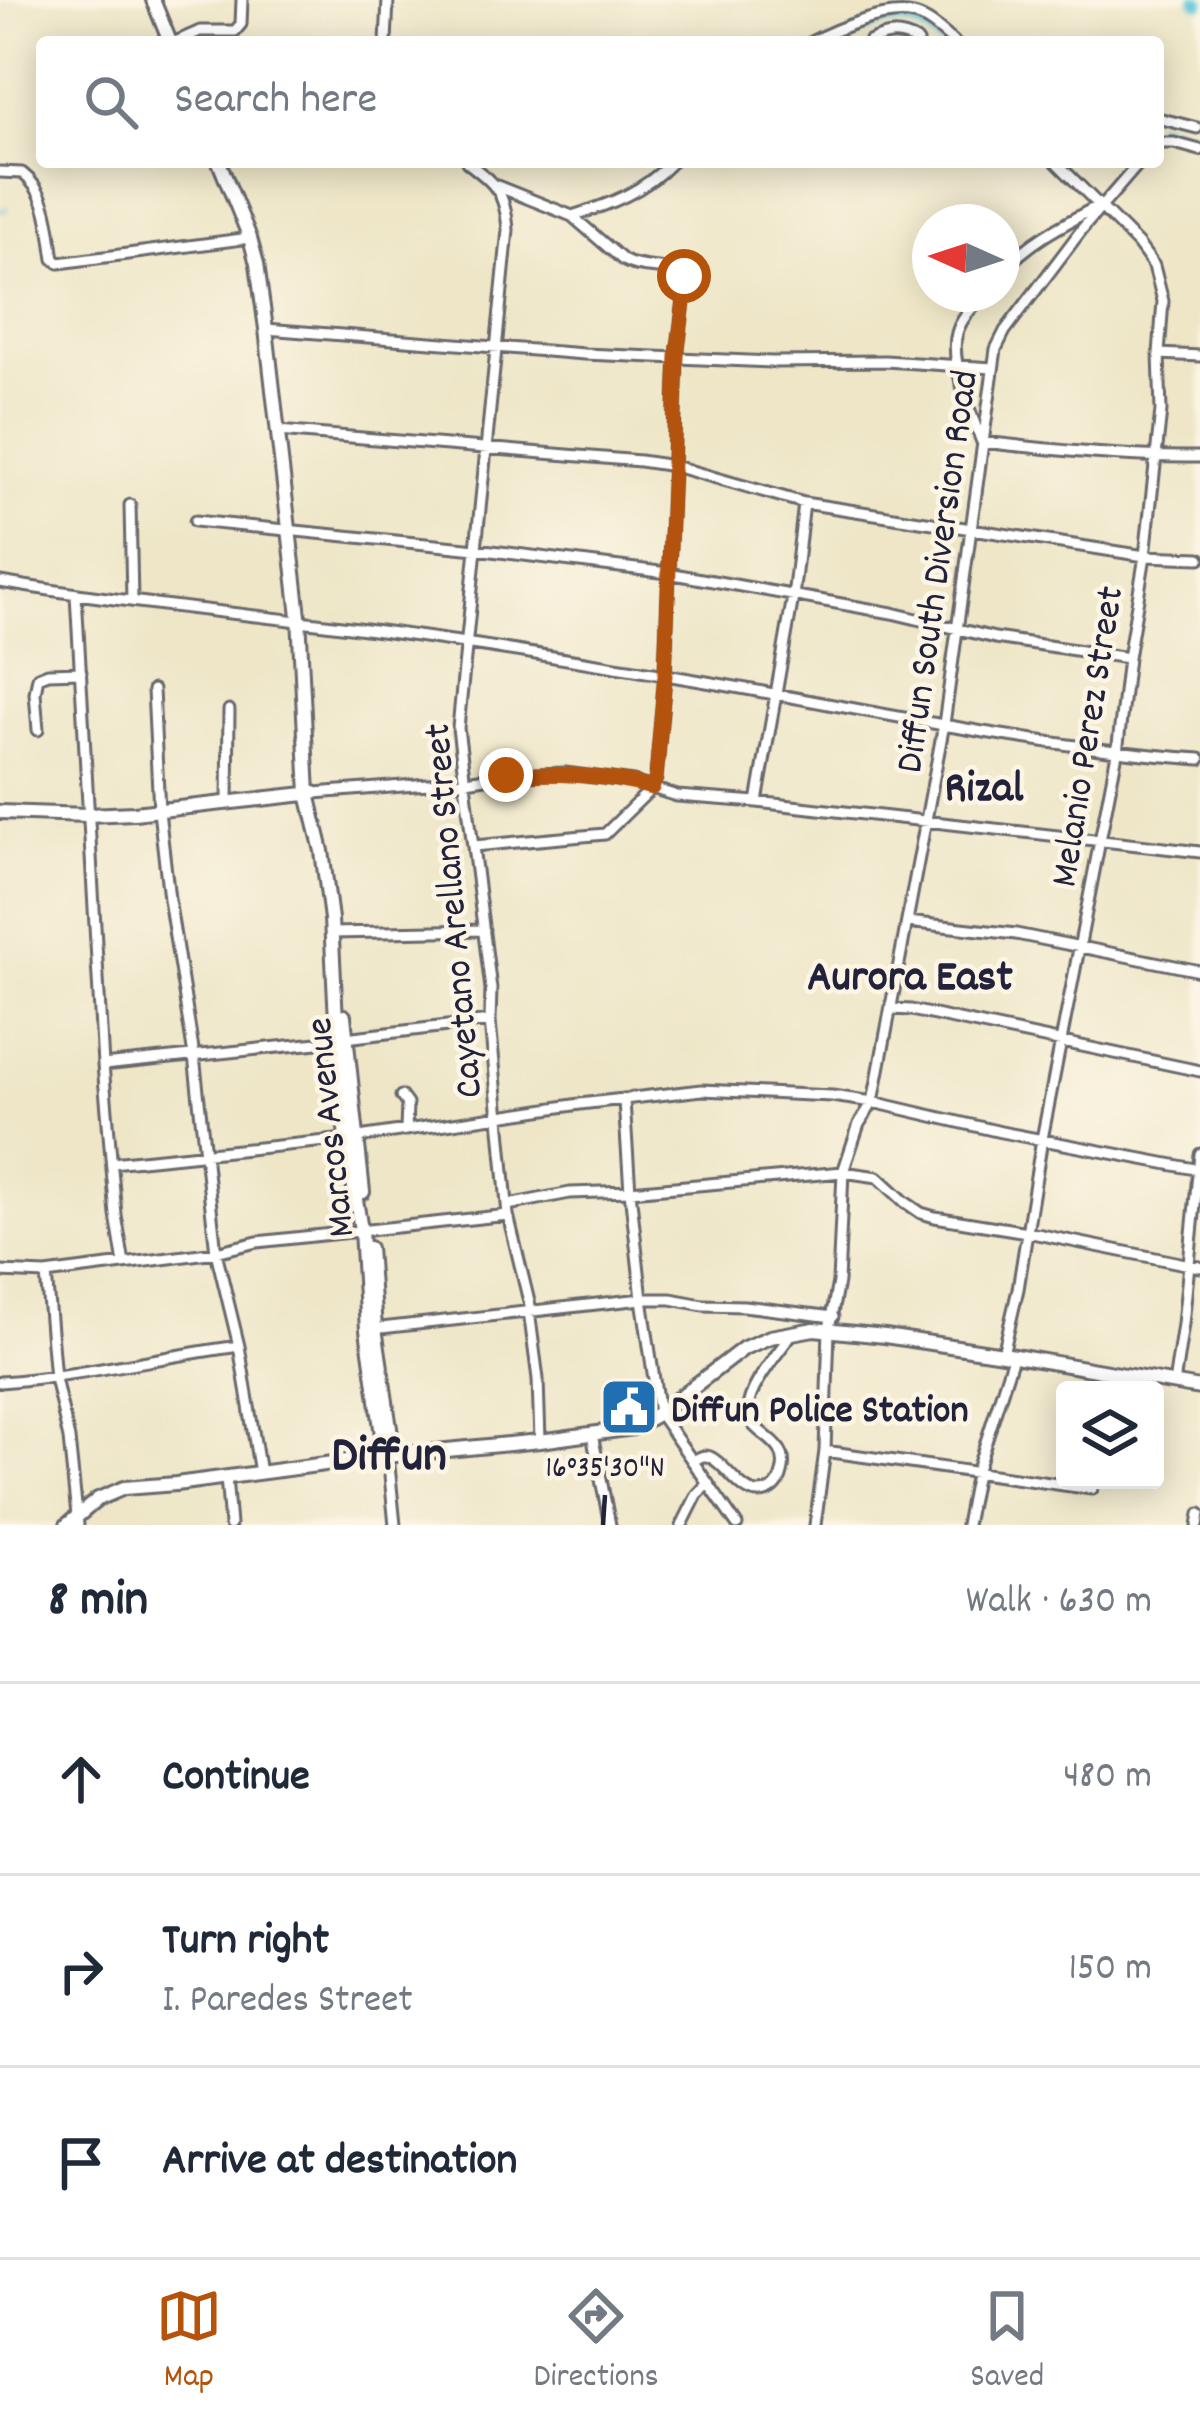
<!DOCTYPE html>
<meta charset="utf-8">
<style>
body{margin:0;font-family:Dekko,sans-serif;background:#f6f6f7;color:#1f2937}
.controls{position:absolute;right:36px;bottom:36px;display:grid;overflow:hidden;border-radius:12px;box-shadow:0 6px 30px #0003}
.controls button{width:108px;height:108px;display:grid;place-items:center;padding:0;border:0;border-bottom:3px solid #e0e1e3;background:#fff;color:#1f2937;font:60px sans-serif}
.compass{position:absolute;left:912px;top:204px;width:108px;height:108px;border-radius:50%;background:#fff;box-shadow:0 6px 30px #0003;rotate:273deg}
.stop{position:absolute;width:36px;height:36px;margin:-27px;border:9px solid #b45309;border-radius:50%;background:#fff}
.stop.end{background:#b45309;border-color:#fff;box-shadow:0 3px 12px #0008}
.list{margin:0;padding:0;list-style:none}
h2{display:flex;justify-content:space-between;align-items:center;height:156px;margin:0;padding:0 48px;font-size:51px}
h2 small{font-size:39px;font-weight:400;color:#747a83}
.list li{display:grid;grid-template-columns:78px 1fr auto;gap:36px;align-items:center;box-sizing:border-box;height:192px;padding:0 48px;border-top:3px solid #e0e1e3}
.list b{display:block;font-size:45px;white-space:nowrap}
.list p{margin:0;font-size:39px;white-space:nowrap;color:#747a83}
.list em{font-size:39px;font-style:normal;color:#747a83}
.icon{flex:none;width:66px;height:66px;fill:none;stroke:currentColor;stroke-width:2;stroke-linecap:round;stroke-linejoin:round}
.map{position:relative;flex:none;width:1200px;height:1525px;overflow:hidden}
.search{position:absolute;background:#fff;box-shadow:0 6px 30px #0003;left:36px;right:36px;top:36px;height:132px;display:flex;align-items:center;gap:30px;box-sizing:border-box;padding:0 42px;border-radius:12px;color:#747a83;font-size:45px}
.sheet{height:732px;background:#fff}
nav{display:flex;justify-content:space-around;align-items:center;box-sizing:border-box;height:168px;border-top:3px solid #e0e1e3;background:#fff;font-size:33px;color:#747a83}
nav a{display:grid;justify-items:center;gap:6px}
nav .on{color:#b45309}
.map>svg:first-child{display:block}
.lines{fill:none;stroke-linecap:round;stroke-linejoin:round}
.stream{stroke:#5dc6d9;stroke-width:3}
.canal{stroke:#5dc6d9;stroke-width:8}
.river{stroke:#5dc6d9;stroke-width:12}
.minor-casing{stroke:#69676c;stroke-width:15}
.major-casing{stroke:#69676c;stroke-width:18}
.minor{stroke:#fff;stroke-width:9}
.major{stroke:#fff;stroke-width:12}
.route{stroke:#b45309;stroke-width:15}
.ticks{fill:none;stroke:#22223b;stroke-width:4.5}
.labels{text-anchor:middle;stroke-width:9;stroke-linejoin:round;paint-order:stroke}
.street-label{font-size:39px;fill:#22223b;stroke:#fcf5e5}
.poi-label{font-size:39px;font-weight:bold;fill:#22223b;stroke:#fcf5e5;text-anchor:start}
.quarter-label{font-size:45px;font-weight:bold;fill:#22223b;stroke:#fcf5e5}
.district-label{font-size:51px;font-weight:bold;fill:#22223b;stroke:#fcf5e5}
.ticks-label{font-size:30px;text-anchor:middle;fill:#22223b;stroke:#fcf5e5;stroke-width:9;stroke-linejoin:round;paint-order:stroke}
</style>
<div class="map">
<svg width="1200" height="1525" viewBox="0 0 1200 1525">
<rect width="100%" height="100%" fill="#fcf5e5"/>
<filter id="ink" filterUnits="userSpaceOnUse"><feTurbulence type="fractalNoise" baseFrequency=".00833" numOctaves="2"/><feDisplacementMap in="SourceGraphic" scale="24" xChannelSelector="R" yChannelSelector="G"/><feConvolveMatrix kernelMatrix="1 2 1 2 8 2 1 2 1" color-interpolation-filters="sRGB"/></filter>
<filter id="wash" filterUnits="userSpaceOnUse"><feTurbulence type="fractalNoise" baseFrequency=".004" numOctaves="4" result="noise"/><feDisplacementMap in="SourceGraphic" scale="48" xChannelSelector="R" yChannelSelector="G"/><feGaussianBlur stdDeviation="2.7" result="paint"/><feColorMatrix in="noise" values="0 0 0 0 0 0 0 0 0 0 0 0 0 0 0 0 0 1.4 0 .05"/><feComposite in="paint" operator="in"/></filter>
<g filter="url(#wash)">
<rect width="100%" height="100%" fill="#eee6c7"/>
<g class="lines">
<!-- stream -->
<path class="stream" d="M 0,210 L 7,209"/>
<!-- canal -->
<path class="canal" d="M 838,42 C 882,23 902,6 942,42
M 1158,125 L 1200,138"/>
<!-- river -->
<path class="river" d="M 1196,0 L 1200,2"/>
</g>
</g>
<g filter="url(#ink)">
<g class="lines">
<!-- minor casing -->
<g class="minor-casing">
<path id="minor" d="M 175,42 L 200,31 L 235,31 L 241,24 L 242,0
M 386,42 L 388,0
M 811,42 C 836,29 886,8 914,15 C 930,19 942,32 954,42
M 869,42 C 888,33 900,32 918,42
M 1158,118 L 1197,128
M 1158,143 L 1174,143 L 1200,150
M 467,162 C 496,185 505,191 508,230 L 458,728 L 491,989 L 490,1021 L 508,1215 L 531,1310
M 0,172 L 22,173 C 49,193 49,229 54,259 L 59,263 L 250,238
M 572,216 C 611,204 643,192 672,162
M 1002,272 C 1029,241 1064,224 1100,205
M 984,294 C 974,306 961,318 957,333 C 949,360 971,415 982,442 C 1055,450 1127,458 1200,457
M 266,329 L 584,354 L 772,362 L 885,361 L 993,368
M 1159,354 L 1200,356
M 278,431 L 640,461 L 674,466 L 804,503 L 1145,556 L 1200,558
M 130,505 L 132,601
M 195,521 L 476,549 L 668,573 L 892,613 L 995,638 L 1128,658
M 0,582 C 99,599 199,609 298,621 C 419,634 540,655 659,674 C 840,703 1018,746 1200,759
M 76,595 L 103,1065 L 116,1215 L 124,1264
M 153,690 L 159,811 L 169,899 L 194,1056 L 216,1252 L 239,1346 L 260,1473
M 38,730 L 35,693 L 38,677 L 48,673 L 81,672
M 315,793 L 466,781 L 505,775 L 565,773 L 633,782 L 677,796 L 757,802 L 1200,852
M 757,802 L 793,597 L 804,503
M 228,803 L 229,710
M 474,846 L 605,834 L 652,788 L 656,778 L 665,675 L 677,356 L 686,285 L 684,276 C 666,264 641,271 623,260 L 572,216 L 497,186
M 907,922 L 1016,934 L 1200,971
M 332,933 L 484,930
M 892,1009 L 911,1010 L 1200,1071
M 103,1065 L 337,1041 L 345,1038 L 490,1021
M 401,1096 L 407,1104 L 406,1130
M 624,1101 L 630,1191 L 642,1299 L 659,1413 L 737,1525
M 112,1163 L 346,1139 L 580,1104 L 702,1090 L 832,1096 L 873,1102 L 1001,1132 L 1200,1170
M 508,1205 L 570,1193 L 630,1191 L 843,1172 L 878,1177 L 905,1202 L 921,1213 L 935,1217 L 1027,1232 L 1200,1267
M 0,1272 L 46,1274 L 216,1252 L 257,1242 L 508,1215
M 46,1274 L 55,1378 L 69,1439 L 78,1525
M 529,1311 L 538,1379 L 540,1441
M 372,1329 L 642,1299 L 671,1299 L 703,1305 L 744,1306 L 833,1317
M 1003,1354 L 1018,1289 L 1042,1139 L 1117,753 L 1128,658 L 1145,556 L 1161,411 L 1159,354 L 1163,301 L 1154,266 L 1138,244 L 1056,162
M 0,1382 C 80,1376 159,1357 239,1346
M 1174,1384 L 1183,1324 L 1200,1154
M 592,1434 L 610,1525
M 825,1451 L 1092,1489
M 385,1456 L 389,1466 L 395,1525
M 693,1461 C 699,1458 703,1454 710,1457 C 729,1465 745,1506 772,1489 C 777,1486 781,1479 782,1473 C 792,1439 750,1436 748,1413 C 745,1390 780,1351 793,1332
M 226,1477 L 230,1525
M 682,1525 L 697,1495 L 708,1483
M 815,1525 L 825,1451 L 829,1329 L 838,1282 L 843,1172 L 859,1124 L 873,1102 L 944,724 L 996,349 L 1005,331 L 1083,228 L 1140,162
M 966,1525 L 976,1473 L 1013,1357
M 1198,1525 L 1200,1514"/>
</g>
<!-- major casing -->
<g class="major-casing">
<path id="major" d="M 153,0 L 170,42
M 219,162 L 250,238 L 257,264 L 266,329 L 299,616 L 308,794 L 322,851 L 331,919 L 337,1041 L 346,1139 L 361,1230 L 367,1330 L 385,1456
M 0,812 L 87,815 L 134,813 L 314,793
M 344,1016 L 363,1192
M 369,1248 L 375,1328 L 394,1455
M 67,1525 L 98,1499 L 124,1488 L 176,1484 L 385,1456 L 540,1441 L 633,1428 L 659,1413 L 744,1348 L 770,1337 L 814,1329 L 885,1336 L 1003,1354 L 1200,1388"/>
</g>
<!-- minor -->
<use href="#minor" class="minor"/>
<!-- major -->
<use href="#major" class="major"/>
</g>
</g>
<g class="lines" filter="url(#ink)">
<!-- route -->
<path class="route" d="M 506,775 C 555,773 604,774 652,788 L 656,778 L 665,675 L 677,356 L 686,285 L 684,276"/>
</g>
<!-- ticks -->
<path class="ticks" d="M 603,1525 L 605,1495"/>
<!-- icons -->
<defs>
<g id="civic-square" transform="scale(3)"><rect x="-9" y="-9" width="18" height="18" rx="4" fill="#1f6fb2" stroke="#fcf5e5"/><path d="M-.6-6.5H3V-4.5H.6V-3L4-1V1h2V6H-6V1h2V-1L-.6-3ZM-1.2 2.5V6h2.4V2.5Z" fill="#fff"/></g>
</defs>
<g fill-rule="evenodd">
<use href="#civic-square" x="629" y="1407"/>
</g>
<g class="labels">
<!-- street labels -->
<g class="street-label">
<text transform="translate(934 571) rotate(-82)" y="14">Diffun South Diversion Road</text>
<text transform="translate(1084 736) rotate(-81)" y="14">Melanio Perez Street</text>
<text transform="translate(450 911) rotate(-95)" y="14">Cayetano Arellano Street</text>
<text transform="translate(327 1128) rotate(-96)" y="14">Marcos Avenue</text>
</g>
<!-- poi labels -->
<g class="poi-label">
<text x="671" y="1421">Diffun Police Station</text>
</g>
<!-- quarter labels -->
<g class="quarter-label">
<text x="984" y="800">Rizal</text>
<text x="910" y="989">Aurora East</text>
</g>
<!-- district labels -->
<g class="district-label">
<text x="389" y="1469">Diffun</text>
</g>
</g>
<g class="ticks-label">
<text x="605" y="1476">16°35'30"N</text>
</g>
</svg>
<div class="controls">
<button><svg class="icon" aria-label="layers" viewBox="0 0 24 24"><path d="M12 4l9 5-9 5-9-5zM3 14l9 5 9-5"/></svg></button>
</div>
<svg class="compass" viewBox="-18 -18 36 36"><path d="M0-13l5 13h-10z" fill="#e53935"/><path d="M0 13l5-13h-10z" fill="#747a83"/></svg>
<div class="stop" style="left:684px;top:276px"></div>
<div class="stop end" style="left:506px;top:775px"></div>
<div class="search"><svg class="icon" aria-label="search" viewBox="0 0 24 24"><circle cx="10" cy="10" r="6"/><path d="M15 15l6 6"/></svg>Search here</div>
</div>
<section class="sheet">
<h2>8 min<small>Walk · 630 m</small></h2>
<ul class="list">
<li><svg class="icon" aria-label="ahead" viewBox="0 0 24 24"><path d="M12 20V5M6 11l6-6 6 6"/></svg><div><b>Continue</b></div><em>480 m</em></li>
<li><svg class="icon" aria-label="right" viewBox="0 0 24 24"><path d="M7 20v-9h11M14 6l5 5-5 5"/></svg><div><b>Turn right</b><p>I. Paredes Street</p></div><em>150 m</em></li>
<li><svg class="icon" aria-label="arrive" viewBox="0 0 24 24"><path d="M6 21V4h12l-3 4 3 4H6"/></svg><div><b>Arrive at destination</b></div></li>
</ul>
</section>
<nav>
<a class="on"><svg class="icon" aria-label="map" viewBox="0 0 24 24"><path d="M3 6l6-2 6 2 6-2v14l-6 2-6-2-6 2zM9 4v14M15 6v14"/></svg>Map</a>
<a><svg class="icon" aria-label="directions" viewBox="0 0 24 24"><path d="M12 3l9 9-9 9-9-9zM9 14v-3h6M13 9l2 2-2 2"/></svg>Directions</a>
<a><svg class="icon" aria-label="saved" viewBox="0 0 24 24"><path d="M7 4h10v16l-5-4-5 4z"/></svg>Saved</a>
</nav>
